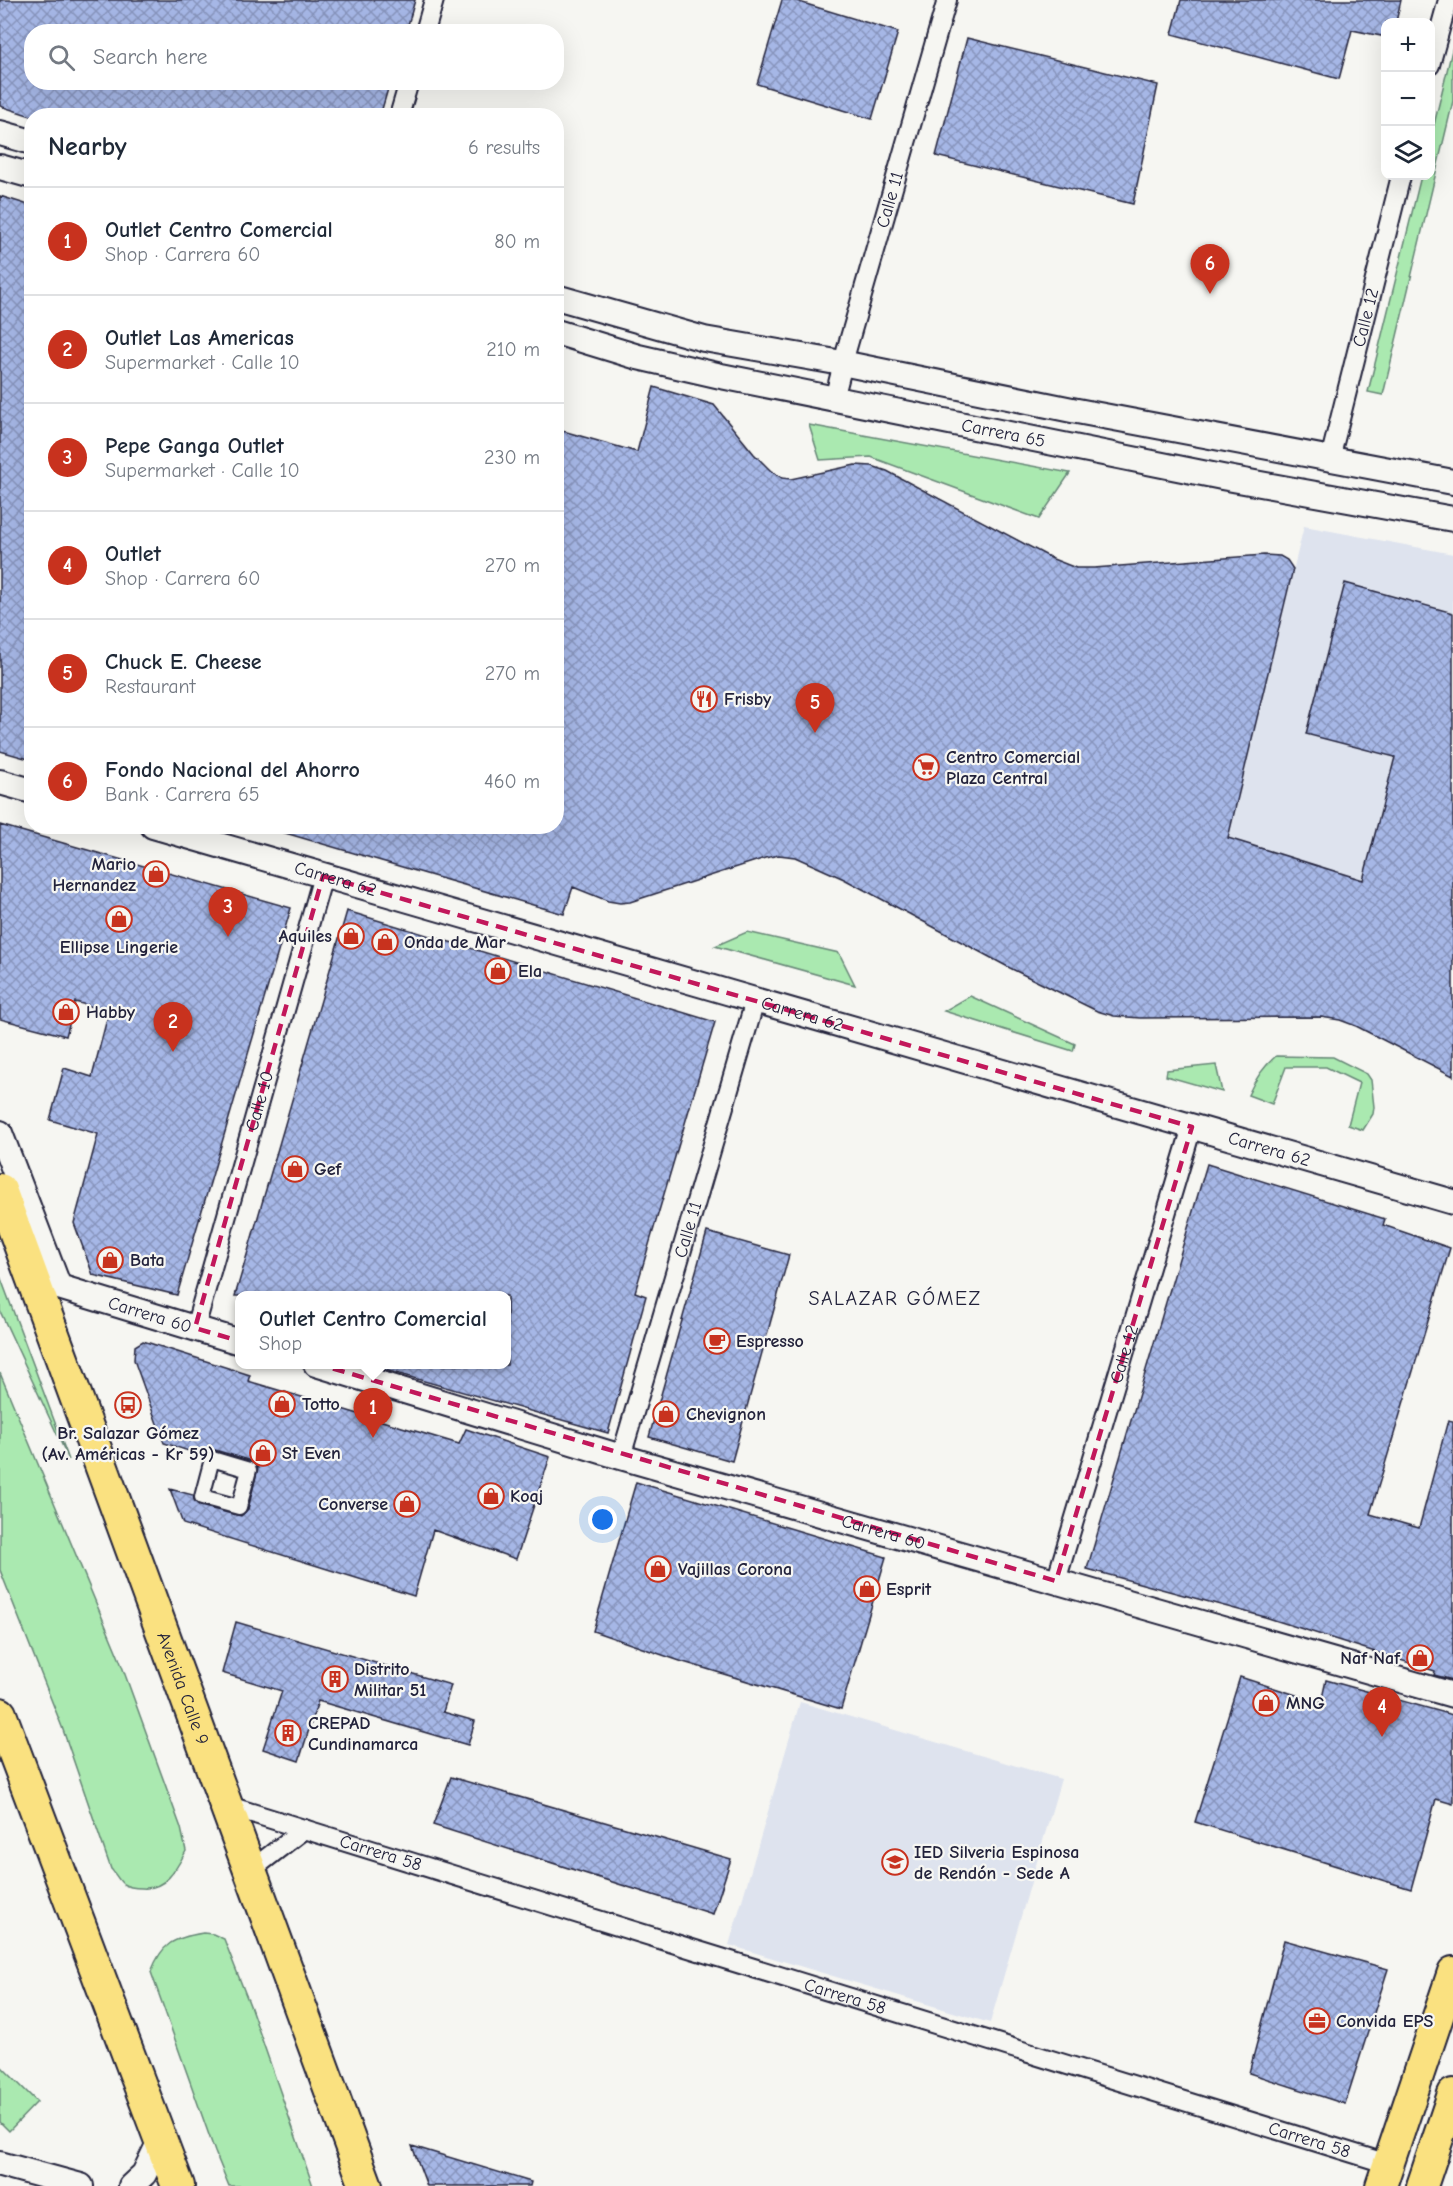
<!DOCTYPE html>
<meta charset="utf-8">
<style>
body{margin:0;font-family:"Comic Neue",sans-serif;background:#f2f2f3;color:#1f2937}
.controls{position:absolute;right:18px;top:18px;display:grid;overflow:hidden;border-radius:12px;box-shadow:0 6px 24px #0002}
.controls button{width:54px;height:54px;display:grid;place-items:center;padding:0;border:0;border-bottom:2px solid #e0e1e3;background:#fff;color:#1f2937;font:30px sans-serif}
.you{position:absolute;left:603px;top:1520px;width:21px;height:21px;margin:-15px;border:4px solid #fff;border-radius:50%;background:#1a73e8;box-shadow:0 0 0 9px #1a73e833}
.badge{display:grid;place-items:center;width:39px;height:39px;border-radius:50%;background:#c8321e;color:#fff;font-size:20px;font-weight:700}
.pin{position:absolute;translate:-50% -50px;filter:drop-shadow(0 2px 3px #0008)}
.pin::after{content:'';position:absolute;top:32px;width:21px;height:18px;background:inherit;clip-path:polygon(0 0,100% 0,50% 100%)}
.popup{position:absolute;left:235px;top:1291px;width:276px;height:78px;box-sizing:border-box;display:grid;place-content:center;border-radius:12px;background:#fff;filter:drop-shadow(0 2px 4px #0005);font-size:20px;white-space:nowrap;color:#747a83}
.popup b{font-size:22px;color:#1f2937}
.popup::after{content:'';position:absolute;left:50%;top:100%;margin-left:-12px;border:12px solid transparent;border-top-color:#fff}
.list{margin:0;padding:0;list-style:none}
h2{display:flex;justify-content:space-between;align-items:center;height:78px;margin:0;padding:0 24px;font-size:26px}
h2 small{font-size:20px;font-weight:400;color:#747a83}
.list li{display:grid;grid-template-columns:39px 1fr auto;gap:18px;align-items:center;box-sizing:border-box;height:108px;padding:0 24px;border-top:2px solid #e0e1e3}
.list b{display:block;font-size:22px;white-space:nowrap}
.list p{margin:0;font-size:20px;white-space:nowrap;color:#747a83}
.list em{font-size:20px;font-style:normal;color:#747a83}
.icon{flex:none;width:33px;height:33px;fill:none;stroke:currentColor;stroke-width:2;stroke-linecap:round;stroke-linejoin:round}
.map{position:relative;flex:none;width:1453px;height:2186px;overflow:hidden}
.search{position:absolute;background:#fff;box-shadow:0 6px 24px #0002;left:24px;top:24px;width:540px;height:66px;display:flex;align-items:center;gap:15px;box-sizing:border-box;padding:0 21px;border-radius:24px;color:#747a83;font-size:22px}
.panel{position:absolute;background:#fff;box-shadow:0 6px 24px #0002;left:24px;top:108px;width:540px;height:726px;border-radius:24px}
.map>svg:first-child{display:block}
.built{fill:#dee3ee}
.green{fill:#aae9b0;stroke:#668676;stroke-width:1.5}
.building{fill:url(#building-cross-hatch);stroke:#22223b;stroke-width:1.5}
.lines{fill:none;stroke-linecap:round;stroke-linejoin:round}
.pedestrian-casing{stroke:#22223b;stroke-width:18}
.minor-casing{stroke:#22223b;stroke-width:22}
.tertiary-casing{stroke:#22223b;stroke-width:28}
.primary-casing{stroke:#22223b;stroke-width:34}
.trunk-casing{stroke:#22223b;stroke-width:36}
.pedestrian{stroke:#f6f6f2;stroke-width:14}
.minor{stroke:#f6f6f2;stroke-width:18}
.tertiary{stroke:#f6f6f2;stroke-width:24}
.primary{stroke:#fae180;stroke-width:30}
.trunk{stroke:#fae180;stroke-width:32}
.marked{fill:none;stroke:#c2185b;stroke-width:4.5;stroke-dasharray:12 8;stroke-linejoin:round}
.labels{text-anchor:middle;stroke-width:4.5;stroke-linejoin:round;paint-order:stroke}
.street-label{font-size:18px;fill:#22223b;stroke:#f6f6f2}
.poi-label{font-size:18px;font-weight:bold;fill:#22223b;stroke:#f6f6f2;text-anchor:start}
.neighbourhood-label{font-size:20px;letter-spacing:1.5px;fill:#22223b;stroke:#f6f6f2}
</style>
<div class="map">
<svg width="1453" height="2186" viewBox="0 0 1453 2186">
<defs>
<pattern id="building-cross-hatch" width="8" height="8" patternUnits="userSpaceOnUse" patternTransform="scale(1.5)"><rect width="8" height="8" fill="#a6b7e6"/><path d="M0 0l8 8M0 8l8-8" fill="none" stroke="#8794bc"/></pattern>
</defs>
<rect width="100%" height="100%" fill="#f6f6f2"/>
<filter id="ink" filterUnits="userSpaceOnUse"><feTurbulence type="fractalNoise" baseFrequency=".0167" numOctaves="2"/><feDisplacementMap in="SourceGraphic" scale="12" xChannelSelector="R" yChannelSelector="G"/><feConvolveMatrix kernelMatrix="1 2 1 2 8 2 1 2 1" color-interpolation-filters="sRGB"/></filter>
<g filter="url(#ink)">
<!-- built -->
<path class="built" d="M 1304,526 L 1453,554 L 1453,908 L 1228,838 Z
M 800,1702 L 1061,1779 L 990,2023 L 729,1945 Z"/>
<!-- green -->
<path class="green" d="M 1453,46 L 1453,101 L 1383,395 L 1368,392 L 1421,176 L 1430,176 L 1431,137 Z
M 809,425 L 1070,473 L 1039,519 L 871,457 L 820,460 Z
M 747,932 L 839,953 L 855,985 L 715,946 Z
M 970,996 L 1075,1044 L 1073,1051 L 944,1011 Z
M 1276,1056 L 1333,1057 L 1367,1074 L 1371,1080 L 1374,1107 L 1373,1114 L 1363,1130 L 1348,1125 L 1359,1083 L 1326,1067 L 1286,1067 L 1272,1104 L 1248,1095 C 1255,1079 1263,1067 1276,1056 Z
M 1216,1065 L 1222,1092 L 1166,1076 L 1167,1070 Z
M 0,1276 L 69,1460 L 0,1311 Z
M 0,1373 L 119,1658 L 181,1828 L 186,1851 C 176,1870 165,1890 142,1888 C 137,1888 128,1887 123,1884 C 119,1881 115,1873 111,1869 L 62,1727 L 0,1570 Z
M 203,1933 L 213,1934 L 224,1939 L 251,2008 L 313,2186 L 229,2186 L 215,2152 L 151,1972 C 162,1943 173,1938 203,1933 Z
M 0,2065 L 37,2102 L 9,2131 L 0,2122 Z"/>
<!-- building -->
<path class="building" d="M 0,0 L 415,0 L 406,32 L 32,32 L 32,82 L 390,82 L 380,116 L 31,116 L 0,106 Z
M 782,0 L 793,0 L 898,32 L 872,119 L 757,84 Z
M 1181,0 L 1401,0 L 1396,22 L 1386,22 L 1386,37 L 1352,30 L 1339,79 L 1172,34 Z
M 967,38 L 1158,85 L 1133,204 L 936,156 Z
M 0,196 L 32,206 L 32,760 L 0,751 Z
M 654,387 L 714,405 L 754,454 L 771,471 L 782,478 L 791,479 L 855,465 L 872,466 L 887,471 L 1053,559 L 1076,568 L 1094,568 L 1264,555 L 1280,556 L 1287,560 L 1293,569 L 1228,838 L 1363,880 L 1395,757 L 1306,734 L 1345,583 L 1453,613 L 1453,1076 L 1356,1026 L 1340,1020 L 1321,1017 L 1140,1018 L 1114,1016 L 1097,1011 L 1010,968 L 844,879 L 795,857 L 779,855 L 765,858 L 630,902 L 620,903 L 608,901 L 573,887 L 564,914 L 278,831 L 278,826 L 556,826 L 556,429 L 637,452 Z
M 0,825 L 291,908 L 177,1295 L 93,1275 L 74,1223 L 98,1134 L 50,1120 L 64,1068 L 92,1077 L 109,1011 L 75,1002 L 66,1036 L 0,1019 Z
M 347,911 L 715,1022 L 635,1292 L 646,1296 L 608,1433 L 378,1368 L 378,1365 L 507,1365 L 507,1296 L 235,1296 Z
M 1207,1164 L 1385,1219 L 1383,1225 L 1450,1248 L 1370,1514 L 1419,1528 L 1448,1420 L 1453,1421 L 1453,1680 L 1434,1675 L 1435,1671 L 1265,1617 L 1087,1569 Z
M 707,1232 L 789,1255 L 732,1461 L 649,1437 Z
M 143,1341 L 250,1375 L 248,1381 L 459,1444 L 466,1429 L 550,1457 L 516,1559 L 433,1530 L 414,1596 L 183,1524 L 170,1489 L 193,1495 L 194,1500 L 200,1506 L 241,1516 L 248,1509 L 258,1468 L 252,1461 L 215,1450 L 209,1450 L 204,1456 L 164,1443 L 134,1360 L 135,1346 Z
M 636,1482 L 886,1557 L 841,1709 L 680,1661 L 593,1631 Z
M 236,1622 L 451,1685 L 443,1712 L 475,1721 L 468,1745 L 318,1701 L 299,1761 L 263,1749 L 282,1691 L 222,1673 Z
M 1240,1677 L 1321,1703 L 1326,1680 L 1453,1715 L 1453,1804 L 1436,1799 L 1411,1889 L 1195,1822 Z
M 451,1777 L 731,1859 L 713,1914 L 433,1825 Z
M 1284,1940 L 1388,1969 L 1345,2104 L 1249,2073 Z
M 412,2146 L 531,2182 L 530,2186 L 427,2186 Z"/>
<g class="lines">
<!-- pedestrian casing -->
<g class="pedestrian-casing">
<path id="pedestrian" d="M 212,1459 L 249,1470 L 239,1507 L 202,1497 Z"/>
</g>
<!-- minor casing -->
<g class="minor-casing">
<g id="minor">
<path d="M 425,32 L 434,0"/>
<path d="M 1430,65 L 1448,0"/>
<path d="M 399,116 L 409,82"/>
<path id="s1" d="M 834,399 L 847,348 L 947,0"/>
<path id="s2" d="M 1330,459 L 1401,176"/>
<path id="s3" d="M 195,1328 L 323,876"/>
<path id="s4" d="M 621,1457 L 755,1001"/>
<path id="s5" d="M 1056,1581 L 1192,1127"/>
<path id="s6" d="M 226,1805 L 1388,2164"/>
<path d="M 250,1871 L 304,1829"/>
</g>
</g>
<!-- tertiary casing -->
<g class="tertiary-casing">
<g id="tertiary">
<path d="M 0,133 L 32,142"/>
<path d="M 0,167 L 32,176"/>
<path d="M 556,297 L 704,339 L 842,363 L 1072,410 L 1453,482"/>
<path id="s7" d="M 556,332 L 638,357 L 721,376 L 1222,477 L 1453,519"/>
<path d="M 0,782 L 32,791"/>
<path id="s8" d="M 153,826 L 1453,1202"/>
<path id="s9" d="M 0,1133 L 59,1287 L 240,1342"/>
<path id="s10" d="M 316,1364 L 621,1457 L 1453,1695"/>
<path d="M 0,2164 L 81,2186"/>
<path d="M 131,2186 L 144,2174 L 160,2141"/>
</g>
</g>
<!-- primary casing -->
<g class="primary-casing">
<path id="primary" d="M 1381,2186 L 1453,1972
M 1422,2186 L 1453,2094"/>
</g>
<!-- trunk casing -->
<g class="trunk-casing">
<g id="trunk">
<path id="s11" d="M 0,1190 L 366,2186"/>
<path d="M 0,1714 L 178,2186"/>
</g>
</g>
<!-- pedestrian -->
<use href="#pedestrian" class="pedestrian"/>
<!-- minor -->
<use href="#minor" class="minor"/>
<!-- tertiary -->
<use href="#tertiary" class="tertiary"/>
<!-- primary -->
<use href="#primary" class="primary"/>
<!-- trunk -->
<use href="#trunk" class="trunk"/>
</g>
</g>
<!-- marked area -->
<path class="marked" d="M 323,876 L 1192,1127 L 1056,1581 L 195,1328 Z"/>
<!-- icons -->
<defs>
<g id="restaurant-ring" transform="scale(1.35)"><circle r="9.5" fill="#f6f6f2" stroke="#c8321e" stroke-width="1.5"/><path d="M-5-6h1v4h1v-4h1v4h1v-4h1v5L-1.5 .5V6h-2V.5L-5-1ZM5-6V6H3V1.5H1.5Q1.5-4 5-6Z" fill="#c8321e"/></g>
<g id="supermarket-ring" transform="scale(1.35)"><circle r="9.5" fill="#f6f6f2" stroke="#c8321e" stroke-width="1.5"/><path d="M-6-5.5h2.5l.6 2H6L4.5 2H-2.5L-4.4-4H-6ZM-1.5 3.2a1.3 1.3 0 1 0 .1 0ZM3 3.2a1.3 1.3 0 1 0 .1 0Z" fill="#c8321e"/></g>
<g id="shop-ring" transform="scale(1.35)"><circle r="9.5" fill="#f6f6f2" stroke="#c8321e" stroke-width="1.5"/><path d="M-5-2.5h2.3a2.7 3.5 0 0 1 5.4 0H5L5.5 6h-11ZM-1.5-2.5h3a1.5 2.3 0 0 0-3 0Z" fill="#c8321e"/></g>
<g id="cafe-ring" transform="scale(1.35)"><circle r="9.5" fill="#f6f6f2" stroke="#c8321e" stroke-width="1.5"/><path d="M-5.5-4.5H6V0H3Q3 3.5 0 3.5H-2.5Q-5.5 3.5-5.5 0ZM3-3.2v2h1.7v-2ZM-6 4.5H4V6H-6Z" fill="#c8321e"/></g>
<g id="bus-ring" transform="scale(1.35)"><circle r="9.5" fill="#f6f6f2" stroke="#c8321e" stroke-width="1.5"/><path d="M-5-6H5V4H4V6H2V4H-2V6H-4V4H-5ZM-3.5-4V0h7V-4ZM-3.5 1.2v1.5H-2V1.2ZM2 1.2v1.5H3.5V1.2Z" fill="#c8321e"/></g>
<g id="building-ring" transform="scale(1.35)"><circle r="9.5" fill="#f6f6f2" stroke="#c8321e" stroke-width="1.5"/><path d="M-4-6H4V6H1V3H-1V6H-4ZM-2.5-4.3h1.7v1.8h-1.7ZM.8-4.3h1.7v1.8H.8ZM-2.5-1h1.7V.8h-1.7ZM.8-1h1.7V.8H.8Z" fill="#c8321e"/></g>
<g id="school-ring" transform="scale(1.35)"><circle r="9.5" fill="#f6f6f2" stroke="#c8321e" stroke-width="1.5"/><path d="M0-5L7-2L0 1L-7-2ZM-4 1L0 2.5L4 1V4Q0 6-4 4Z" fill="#c8321e"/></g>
<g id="office-ring" transform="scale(1.35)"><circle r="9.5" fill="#f6f6f2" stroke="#c8321e" stroke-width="1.5"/><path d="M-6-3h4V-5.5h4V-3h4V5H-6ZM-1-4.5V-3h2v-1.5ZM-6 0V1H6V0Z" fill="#c8321e"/></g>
</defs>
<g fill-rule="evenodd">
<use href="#restaurant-ring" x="704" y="699"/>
<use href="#supermarket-ring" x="926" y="767"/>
<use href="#shop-ring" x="156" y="874"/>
<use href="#shop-ring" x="119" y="919"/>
<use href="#shop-ring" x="351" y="936"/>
<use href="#shop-ring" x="385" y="942"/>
<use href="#shop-ring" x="498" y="971"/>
<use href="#shop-ring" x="66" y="1012"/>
<use href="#shop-ring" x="295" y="1169"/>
<use href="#shop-ring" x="110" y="1260"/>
<use href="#cafe-ring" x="717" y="1341"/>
<use href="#shop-ring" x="282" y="1404"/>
<use href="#bus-ring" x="128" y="1405"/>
<use href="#shop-ring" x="666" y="1414"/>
<use href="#shop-ring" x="263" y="1453"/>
<use href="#shop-ring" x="491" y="1496"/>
<use href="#shop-ring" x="407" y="1504"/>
<use href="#shop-ring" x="658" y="1569"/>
<use href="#shop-ring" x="867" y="1589"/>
<use href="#shop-ring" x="1420" y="1658"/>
<use href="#building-ring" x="335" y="1679"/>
<use href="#shop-ring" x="1266" y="1703"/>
<use href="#building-ring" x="288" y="1733"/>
<use href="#school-ring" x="895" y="1862"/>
<use href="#office-ring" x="1317" y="2021"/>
</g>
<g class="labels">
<!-- street labels -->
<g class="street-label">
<text dy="6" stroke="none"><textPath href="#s1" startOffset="207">Calle 11</textPath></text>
<text dy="6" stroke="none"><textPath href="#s2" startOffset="146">Calle 12</textPath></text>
<text dy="6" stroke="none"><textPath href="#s7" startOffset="459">Carrera 65</textPath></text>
<text dy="6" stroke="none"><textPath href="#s8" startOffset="190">Carrera 62</textPath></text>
<text dy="6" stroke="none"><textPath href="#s8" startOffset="676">Carrera 62</textPath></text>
<text dy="6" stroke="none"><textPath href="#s3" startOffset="236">Calle 10</textPath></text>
<text dy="6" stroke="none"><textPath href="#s8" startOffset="1162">Carrera 62</textPath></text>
<text dy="6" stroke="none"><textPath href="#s4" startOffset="237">Calle 11</textPath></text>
<text dy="6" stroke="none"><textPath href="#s9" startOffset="260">Carrera 60</textPath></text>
<text dy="6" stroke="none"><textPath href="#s5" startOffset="237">Calle 12</textPath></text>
<text dy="6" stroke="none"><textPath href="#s10" startOffset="592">Carrera 60</textPath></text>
<text dy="6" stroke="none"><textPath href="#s11" startOffset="531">Avenida Calle 9</textPath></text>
<text dy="6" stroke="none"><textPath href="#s6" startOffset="162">Carrera 58</textPath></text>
<text dy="6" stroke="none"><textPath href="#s6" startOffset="648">Carrera 58</textPath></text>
<text dy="6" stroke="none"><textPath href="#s6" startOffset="1134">Carrera 58</textPath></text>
</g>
<!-- poi labels -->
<g class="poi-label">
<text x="724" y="705">Frisby</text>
<text x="946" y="763">Centro Comercial<tspan x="946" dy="21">Plaza Central</tspan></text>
<text x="136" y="870" text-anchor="end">Mario<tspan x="136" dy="21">Hernandez</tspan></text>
<text x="332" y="942" text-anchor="end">Aquiles</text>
<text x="404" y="948">Onda de Mar</text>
<text x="119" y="953" text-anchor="middle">Ellipse Lingerie</text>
<text x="518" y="977">Ela</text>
<text x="86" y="1018">Habby</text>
<text x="314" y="1175">Gef</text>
<text x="130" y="1266">Bata</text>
<text x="736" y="1347">Espresso</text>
<text x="302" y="1410">Totto</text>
<text x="686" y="1420">Chevignon</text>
<text x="128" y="1439" text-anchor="middle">Br. Salazar Gómez<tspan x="128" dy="21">(Av. Américas - Kr 59)</tspan></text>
<text x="282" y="1459">St Even</text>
<text x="510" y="1502">Koaj</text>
<text x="388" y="1510" text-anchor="end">Converse</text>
<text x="678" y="1575">Vajillas Corona</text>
<text x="886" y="1595">Esprit</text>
<text x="1400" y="1664" text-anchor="end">Naf Naf</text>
<text x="354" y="1675">Distrito<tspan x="354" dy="21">Militar 51</tspan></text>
<text x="1286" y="1709">MNG</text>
<text x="308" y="1729">CREPAD<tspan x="308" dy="21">Cundinamarca</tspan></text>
<text x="914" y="1858">IED Silveria Espinosa<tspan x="914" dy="21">de Rendón - Sede A</tspan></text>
<text x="1336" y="2027">Convida EPS</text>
</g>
<!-- neighbourhood labels -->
<g class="neighbourhood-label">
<text x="895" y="1305">SALAZAR GÓMEZ</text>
</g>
</g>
</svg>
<div class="controls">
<button>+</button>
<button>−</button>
<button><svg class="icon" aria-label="layers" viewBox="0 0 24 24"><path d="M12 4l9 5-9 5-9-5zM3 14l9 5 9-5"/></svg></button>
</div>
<div class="you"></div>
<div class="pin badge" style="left:373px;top:1438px">1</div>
<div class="popup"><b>Outlet Centro Comercial</b>Shop</div>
<div class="pin badge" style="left:173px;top:1052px">2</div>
<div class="pin badge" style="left:228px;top:937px">3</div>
<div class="pin badge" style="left:1382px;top:1737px">4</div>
<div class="pin badge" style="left:815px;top:733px">5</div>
<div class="pin badge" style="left:1210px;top:294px">6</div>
<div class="search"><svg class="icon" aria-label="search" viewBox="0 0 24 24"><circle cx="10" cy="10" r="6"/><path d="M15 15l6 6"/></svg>Search here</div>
<section class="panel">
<h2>Nearby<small>6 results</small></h2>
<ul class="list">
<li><span class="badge">1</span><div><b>Outlet Centro Comercial</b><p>Shop · Carrera 60</p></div><em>80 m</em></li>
<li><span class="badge">2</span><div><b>Outlet Las Americas</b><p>Supermarket · Calle 10</p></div><em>210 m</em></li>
<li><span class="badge">3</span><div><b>Pepe Ganga Outlet</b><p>Supermarket · Calle 10</p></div><em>230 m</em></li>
<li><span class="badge">4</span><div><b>Outlet</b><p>Shop · Carrera 60</p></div><em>270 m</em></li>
<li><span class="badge">5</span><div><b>Chuck E. Cheese</b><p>Restaurant</p></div><em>270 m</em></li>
<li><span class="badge">6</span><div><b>Fondo Nacional del Ahorro</b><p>Bank · Carrera 65</p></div><em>460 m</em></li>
</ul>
</section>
</div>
